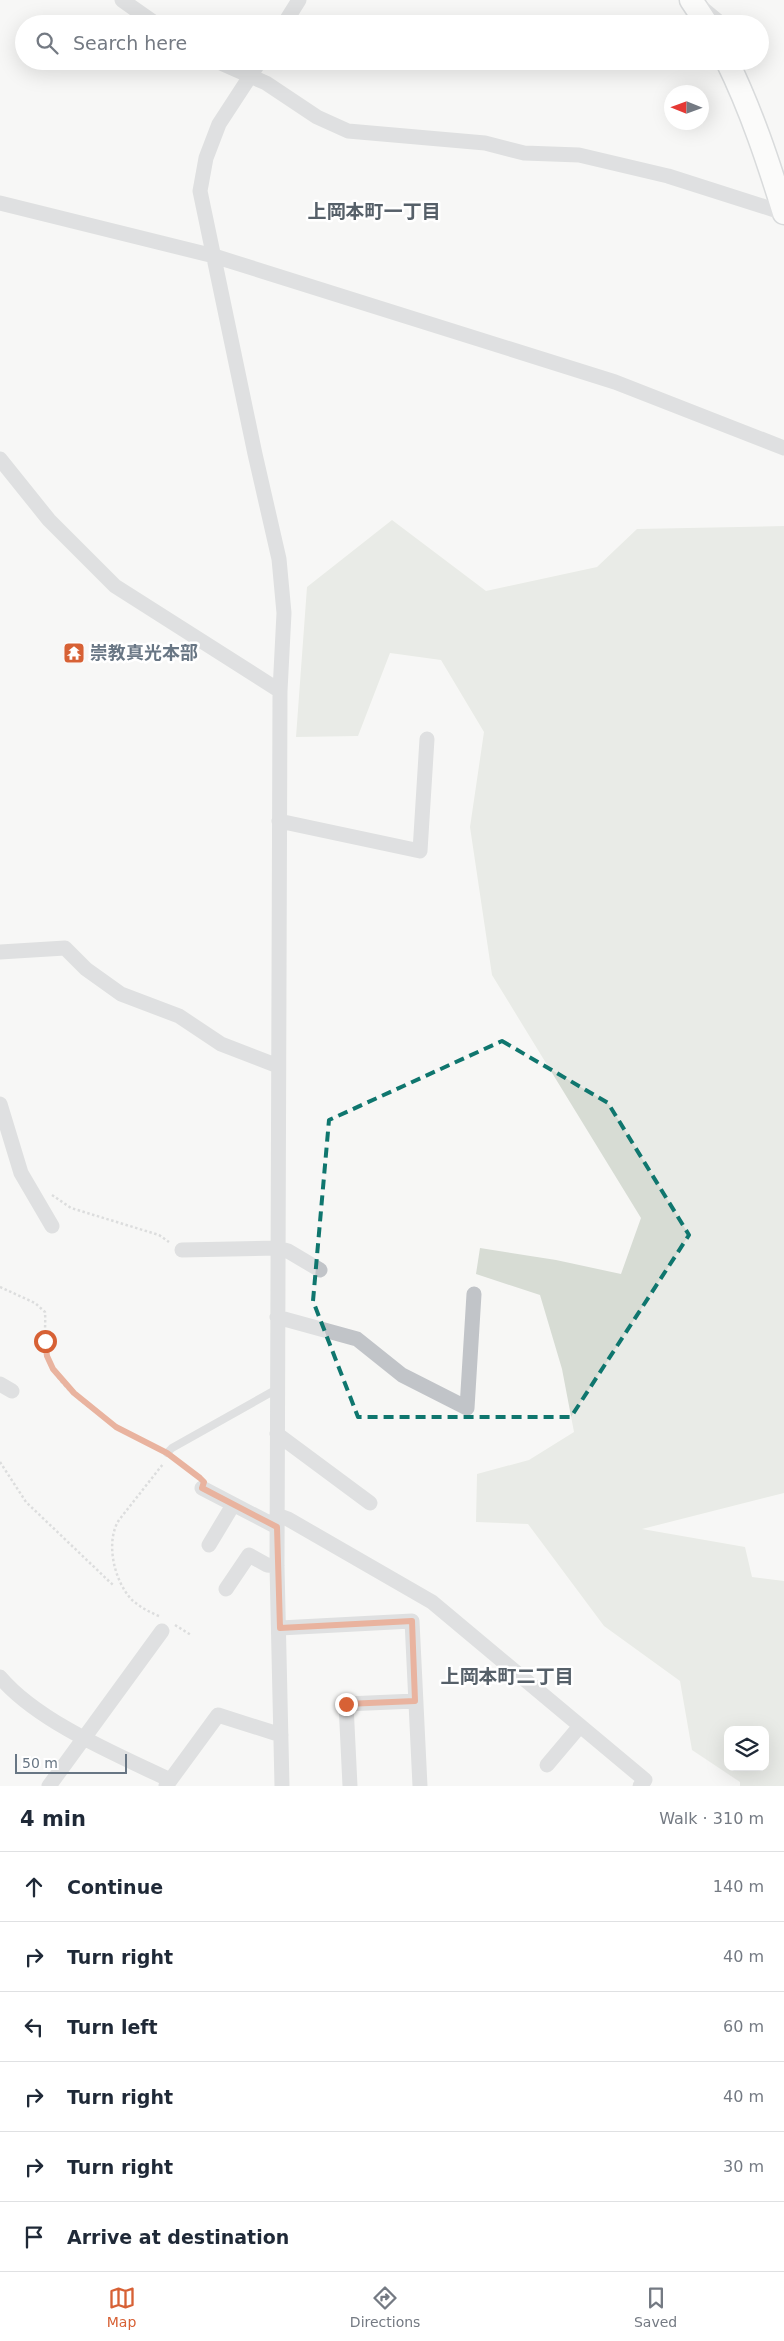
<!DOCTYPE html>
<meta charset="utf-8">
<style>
body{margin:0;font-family:"DejaVu Sans","Noto Sans JP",sans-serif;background:#f6f6f7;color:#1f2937}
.controls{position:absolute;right:15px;bottom:15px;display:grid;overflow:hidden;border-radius:10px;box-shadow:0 5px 20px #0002}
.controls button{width:45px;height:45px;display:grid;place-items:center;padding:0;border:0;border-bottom:1px solid #e0e1e3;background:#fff;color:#1f2937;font:25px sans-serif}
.compass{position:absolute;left:664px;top:85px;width:45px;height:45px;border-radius:50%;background:#fff;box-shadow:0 5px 20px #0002;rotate:271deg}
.scale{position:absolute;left:15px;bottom:12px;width:112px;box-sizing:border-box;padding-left:5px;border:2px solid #687684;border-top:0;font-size:14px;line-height:18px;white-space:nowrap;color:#687684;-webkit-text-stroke:4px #fff;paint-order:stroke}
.stop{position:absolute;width:15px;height:15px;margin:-11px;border:4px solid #d76135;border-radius:50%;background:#fff}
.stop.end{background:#d76135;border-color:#fff;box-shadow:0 1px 5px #0008}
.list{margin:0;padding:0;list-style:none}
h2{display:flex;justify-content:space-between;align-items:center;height:65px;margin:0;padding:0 20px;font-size:21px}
h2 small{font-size:16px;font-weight:400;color:#747a83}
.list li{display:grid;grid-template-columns:32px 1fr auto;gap:15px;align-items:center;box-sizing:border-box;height:70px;padding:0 20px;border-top:1px solid #e0e1e3}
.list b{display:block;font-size:19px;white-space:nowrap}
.list em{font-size:16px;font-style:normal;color:#747a83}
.icon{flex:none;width:28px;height:28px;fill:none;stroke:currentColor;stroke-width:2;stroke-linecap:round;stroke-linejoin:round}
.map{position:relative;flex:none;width:784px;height:1786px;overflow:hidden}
.search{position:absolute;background:#fff;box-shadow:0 5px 20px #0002;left:15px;right:15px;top:15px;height:55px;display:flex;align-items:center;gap:12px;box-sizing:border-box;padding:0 18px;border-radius:28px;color:#747a83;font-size:19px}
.sheet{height:485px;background:#fff}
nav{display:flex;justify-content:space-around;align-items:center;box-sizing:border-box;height:70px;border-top:1px solid #e0e1e3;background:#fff;font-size:14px;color:#747a83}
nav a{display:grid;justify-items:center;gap:2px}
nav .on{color:#d76135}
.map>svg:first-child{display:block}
.green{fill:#d7dcd4;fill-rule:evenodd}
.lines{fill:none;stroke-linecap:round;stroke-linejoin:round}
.secondary-casing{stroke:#b3b8bd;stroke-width:25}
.path{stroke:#bbbdc0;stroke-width:2.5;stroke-dasharray:2.5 2.5;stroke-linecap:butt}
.lane{stroke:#c1c4c8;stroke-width:8}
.street{stroke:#c1c4c8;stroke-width:15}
.secondary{stroke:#fff;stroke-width:22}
.route{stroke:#d76135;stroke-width:6}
.marked{fill:none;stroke:#0f766e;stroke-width:4;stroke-dasharray:10 6;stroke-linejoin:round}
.labels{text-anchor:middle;stroke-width:5;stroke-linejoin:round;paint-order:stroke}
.poi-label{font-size:18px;font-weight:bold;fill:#687684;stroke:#fff;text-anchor:start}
.neighbourhood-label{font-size:19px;font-weight:bold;fill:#566069;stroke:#fff}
</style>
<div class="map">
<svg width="784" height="1786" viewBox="0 0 784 1786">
<rect width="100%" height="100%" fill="#f7f7f5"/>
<!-- green -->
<path class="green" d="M 392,520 L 486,591 L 597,567 L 637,529 L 784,526 L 784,1493 L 642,1529 L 745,1547 L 752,1577 L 784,1581 L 784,1786 L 740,1786 L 740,1782 L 692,1750 L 680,1681 L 604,1626 L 528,1524 L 476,1522 L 477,1474 L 529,1460 L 574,1432 L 562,1369 L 540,1295 L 476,1274 L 480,1248 L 556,1260 L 621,1274 L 641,1218 L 492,975 L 470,827 L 484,732 L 441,660 L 390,653 L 358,736 L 296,737 L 307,587 ZM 728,1730 L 765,1730 L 765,1767 L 728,1767 Z"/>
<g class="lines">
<!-- secondary casing -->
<g class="secondary-casing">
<path id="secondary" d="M 691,0 L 707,24
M 727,61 C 751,110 768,161 784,213"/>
</g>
<!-- path -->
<path class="path" d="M 52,1195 L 71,1208 L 159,1235 L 169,1242
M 0,1287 L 35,1303 L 45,1312 C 46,1327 43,1343 47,1358 C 61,1397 122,1430 158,1448
M 175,1459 L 196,1475
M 0,1462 L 26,1502 L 113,1585
M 159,1616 C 149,1612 140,1607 132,1600 C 114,1581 105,1542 119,1520 L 163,1464
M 175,1625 L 191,1635"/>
<!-- lane -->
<path class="lane" d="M 704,5 L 727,24
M 167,1453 L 172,1448 L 277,1389"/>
<!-- street -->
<path class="street" d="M 122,0 L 156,24
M 284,24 L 299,0
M 216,61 L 266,83 L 317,117 L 348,131 L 485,143 L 524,153 L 579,155 L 668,176 L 784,213
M 260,61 L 219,124 L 206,158 L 200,191 L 255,454 L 279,559 L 284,613 L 280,691 L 277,1566 L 282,1786
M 0,203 L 214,256 L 615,382 L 784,448
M 0,459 L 49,520 L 115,586 L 280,691
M 279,821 L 420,851 L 427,739
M 0,952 L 65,948 L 86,969 L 121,994 L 179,1016 L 221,1044 L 278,1066
M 0,1104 L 21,1173 L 52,1226
M 182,1250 L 277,1248 L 288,1251 L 320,1270
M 277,1317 L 357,1339 L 402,1375 L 467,1408 L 474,1294
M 0,1384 L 12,1391
M 277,1434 L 370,1503
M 202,1488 L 277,1527
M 277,1515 L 288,1519 L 432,1602 L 645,1780 L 640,1786
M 209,1545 L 233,1505
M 226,1589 L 249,1555 L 267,1565 L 277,1566
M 280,1628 L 412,1621 L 420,1786
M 0,1677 C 38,1722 118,1755 170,1780
M 547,1765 L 580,1726
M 49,1786 L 162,1631
M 166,1786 L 218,1715 L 281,1735
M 350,1786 L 346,1704 L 415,1701"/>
<!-- secondary -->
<use href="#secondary" class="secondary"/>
</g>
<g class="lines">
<!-- route -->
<path class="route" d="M 45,1341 L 47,1356 L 53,1369 L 74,1393 L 116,1427 L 167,1453 L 200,1478 L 204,1482 L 202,1488 L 277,1527 L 280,1628 L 412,1621 L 415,1701 L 346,1704"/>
</g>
<!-- marked area -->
<path d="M0 0H784V1786H0ZM 502,1041 L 608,1103 L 689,1235 L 571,1417 L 358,1417 L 313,1301 L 329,1120 Z" fill="#f7f7f5" fill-opacity=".55" fill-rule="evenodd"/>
<path class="marked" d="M 502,1041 L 608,1103 L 689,1235 L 571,1417 L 358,1417 L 313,1301 L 329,1120 Z"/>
<!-- icons -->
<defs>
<g id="temple-square" transform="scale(1.125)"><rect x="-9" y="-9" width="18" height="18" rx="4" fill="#d76135" stroke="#fff"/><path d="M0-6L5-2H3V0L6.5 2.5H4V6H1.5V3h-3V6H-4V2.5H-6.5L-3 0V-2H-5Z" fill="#fff"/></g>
</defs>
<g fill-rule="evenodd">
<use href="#temple-square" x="74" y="653"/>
</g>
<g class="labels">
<!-- poi labels -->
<g class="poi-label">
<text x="90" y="659">崇教真光本部</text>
</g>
<!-- neighbourhood labels -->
<g class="neighbourhood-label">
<text x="374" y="218">上岡本町一丁目</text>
<text x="507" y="1683">上岡本町二丁目</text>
</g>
</g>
</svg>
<div class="controls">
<button><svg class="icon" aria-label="layers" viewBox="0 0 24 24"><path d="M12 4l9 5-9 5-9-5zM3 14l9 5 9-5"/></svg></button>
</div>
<svg class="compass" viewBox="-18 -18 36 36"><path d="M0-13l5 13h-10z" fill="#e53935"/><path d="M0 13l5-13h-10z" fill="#747a83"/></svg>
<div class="scale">50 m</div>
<div class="stop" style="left:45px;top:1341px"></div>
<div class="stop end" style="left:346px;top:1704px"></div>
<div class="search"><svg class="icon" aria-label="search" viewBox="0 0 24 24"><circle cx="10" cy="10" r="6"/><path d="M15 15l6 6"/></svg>Search here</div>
</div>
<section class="sheet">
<h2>4 min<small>Walk · 310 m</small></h2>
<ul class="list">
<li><svg class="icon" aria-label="ahead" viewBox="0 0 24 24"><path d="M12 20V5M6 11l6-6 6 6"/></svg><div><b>Continue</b></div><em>140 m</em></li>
<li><svg class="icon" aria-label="right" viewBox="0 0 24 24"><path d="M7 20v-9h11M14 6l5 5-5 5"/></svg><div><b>Turn right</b></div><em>40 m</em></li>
<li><svg class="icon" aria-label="left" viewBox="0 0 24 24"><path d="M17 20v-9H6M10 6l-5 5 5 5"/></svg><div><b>Turn left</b></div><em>60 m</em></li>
<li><svg class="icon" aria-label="right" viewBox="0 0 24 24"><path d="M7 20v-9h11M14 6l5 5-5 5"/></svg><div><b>Turn right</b></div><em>40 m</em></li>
<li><svg class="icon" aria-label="right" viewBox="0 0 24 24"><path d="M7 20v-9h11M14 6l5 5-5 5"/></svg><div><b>Turn right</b></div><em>30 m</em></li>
<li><svg class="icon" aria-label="arrive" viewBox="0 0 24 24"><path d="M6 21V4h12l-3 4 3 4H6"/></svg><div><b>Arrive at destination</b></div></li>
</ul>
</section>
<nav>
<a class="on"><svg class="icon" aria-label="map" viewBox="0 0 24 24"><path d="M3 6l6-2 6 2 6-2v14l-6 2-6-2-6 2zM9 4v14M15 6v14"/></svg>Map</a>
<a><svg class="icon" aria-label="directions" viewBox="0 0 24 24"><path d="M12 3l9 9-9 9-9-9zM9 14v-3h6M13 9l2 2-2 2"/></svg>Directions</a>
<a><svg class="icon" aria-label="saved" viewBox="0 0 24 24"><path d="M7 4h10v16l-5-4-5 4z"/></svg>Saved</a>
</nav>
